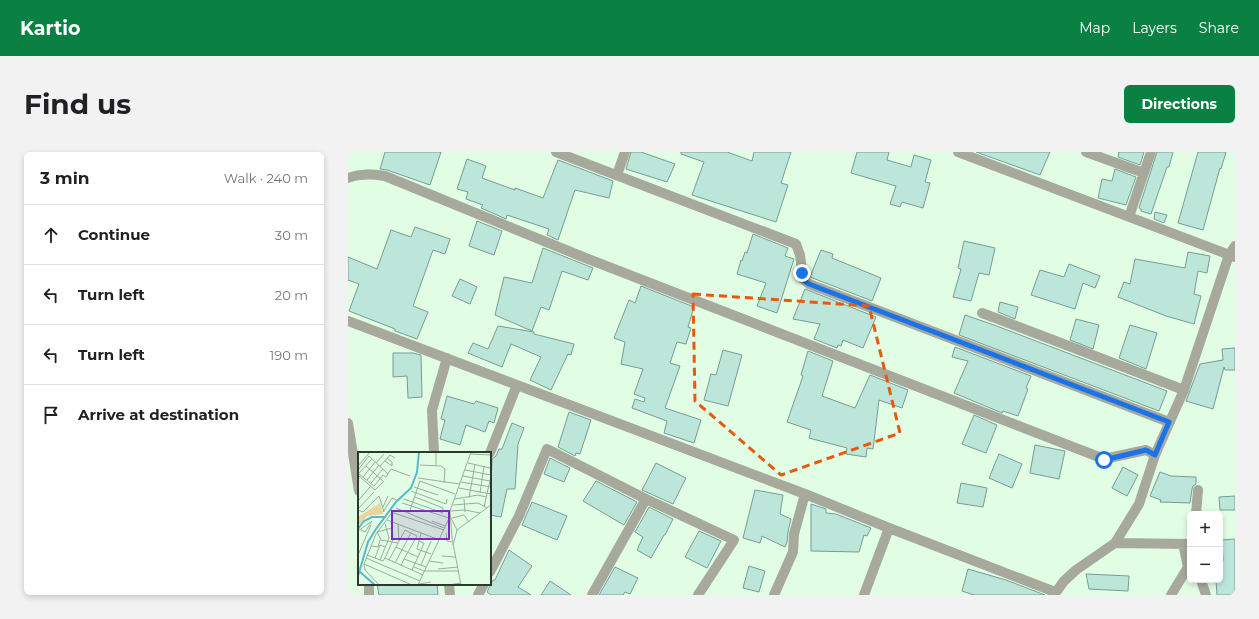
<!DOCTYPE html>
<meta charset="utf-8">
<style>
body{margin:0;font-family:Montserrat,sans-serif;background:#f2f2f2;color:#202124}
.controls{position:absolute;right:12px;bottom:12px;display:grid;overflow:hidden;border-radius:6px;box-shadow:0 2px 6px #0003}
.controls button{width:36px;height:36px;display:grid;place-items:center;padding:0;border:0;border-bottom:1px solid #e0e0e0;background:#fff;color:#202124;font:20px sans-serif}
.stop{position:absolute;width:12px;height:12px;margin:-9px;border:3px solid #1a73e8;border-radius:50%;background:#fff}
.stop.end{background:#1a73e8;border-color:#fff;box-shadow:0 1px 4px #0008}
.list{margin:0;padding:0;list-style:none}
h2{display:flex;justify-content:space-between;align-items:center;height:52px;margin:0;padding:0 16px;font-size:17px}
h2 small{font-size:13px;font-weight:400;color:#757577}
.list li{display:grid;grid-template-columns:26px 1fr auto;gap:12px;align-items:center;box-sizing:border-box;height:60px;padding:0 16px;border-top:1px solid #e0e0e0}
.list b{display:block;font-size:15px;white-space:nowrap}
.list em{font-size:13px;font-style:normal;color:#757577}
.icon{flex:none;width:22px;height:22px;fill:none;stroke:currentColor;stroke-width:2;stroke-linecap:round;stroke-linejoin:round}
.map{position:relative;flex:none;width:887px;height:443px;overflow:hidden;border-radius:6px}
header{display:flex;align-items:center;gap:24px;box-sizing:border-box;height:56px;padding:0 20px;background:#0b8043;color:#fff}
header strong{font-size:19px}
nav{display:flex;gap:22px;margin-inline-start:auto;font-size:14px}
.intro{display:flex;align-items:center;justify-content:space-between;box-sizing:border-box;height:96px;padding:0 24px}
h1{margin:0;font-size:28px}
.button{padding:10px 18px;border-radius:6px;background:#0b8043;color:#fff;font-size:14px;font-weight:700}
main{display:flex;gap:24px;padding:0 24px}
aside{flex:1;background:#fff;border-radius:6px;box-shadow:0 2px 6px #0003}
.map>svg:first-child{display:block}
.building{fill:#bde6db;stroke:#769d93}
.lines{fill:none;stroke-linecap:round;stroke-linejoin:round}
.minor{stroke:#a6a99b;stroke-width:10}
.route{stroke:#1a73e8;stroke-width:5}
.marked{fill:none;stroke:#e8590c;stroke-width:3;stroke-dasharray:8 5;stroke-linejoin:round}
.inset-river{fill:none;stroke:#56bbc8;stroke-width:2}
.inset-road{fill:none;stroke:#99ae9b;stroke-width:1}
.view{fill:#7b2cbf;fill-opacity:0.15;stroke:#7b2cbf;stroke-width:2}
.inset-edge{fill:none;stroke:#2d382e;stroke-width:2}
</style>
<header>
<strong>Kartio</strong>
<nav><a>Map</a><a>Layers</a><a>Share</a></nav>
</header>
<div class="intro"><h1>Find us</h1><a class="button">Directions</a></div>
<main>
<aside>
<h2>3 min<small>Walk · 240 m</small></h2>
<ul class="list">
<li><svg class="icon" aria-label="ahead" viewBox="0 0 24 24"><path d="M12 20V5M6 11l6-6 6 6"/></svg><div><b>Continue</b></div><em>30 m</em></li>
<li><svg class="icon" aria-label="left" viewBox="0 0 24 24"><path d="M17 20v-9H6M10 6l-5 5 5 5"/></svg><div><b>Turn left</b></div><em>20 m</em></li>
<li><svg class="icon" aria-label="left" viewBox="0 0 24 24"><path d="M17 20v-9H6M10 6l-5 5 5 5"/></svg><div><b>Turn left</b></div><em>190 m</em></li>
<li><svg class="icon" aria-label="arrive" viewBox="0 0 24 24"><path d="M6 21V4h12l-3 4 3 4H6"/></svg><div><b>Arrive at destination</b></div></li>
</ul>
</aside>
<div class="map">
<svg width="887" height="443" viewBox="0 0 887 443">
<rect width="100%" height="100%" fill="#e1fde4"/>
<!-- building -->
<path class="building" d="M 37,0 L 93,0 L 82,33 L 39,18 L 32,17 Z
M 283,0 L 293,0 L 327,12 L 319,30 L 278,17 Z
M 333,0 L 379,0 L 404,9 L 406,0 L 443,0 L 433,31 L 440,33 L 428,70 L 344,43 L 356,10 L 333,2 Z
M 509,0 L 541,0 L 539,8 L 563,15 L 566,3 L 583,8 L 577,30 L 582,31 L 575,56 L 554,50 L 552,55 L 542,52 L 548,34 L 503,21 Z
M 628,0 L 702,0 L 692,23 Z
M 771,0 L 796,0 L 792,13 L 770,5 Z
M 809,0 L 825,0 L 821,15 L 819,15 L 803,62 L 793,59 L 793,57 L 791,56 Z
M 850,0 L 878,0 L 873,17 L 872,16 L 855,78 L 830,71 Z
M 119,7 L 138,14 L 134,26 L 167,38 L 167,36 L 195,46 L 210,8 L 265,29 L 261,46 L 227,38 L 210,88 L 199,83 L 201,77 L 159,63 L 158,67 L 133,56 L 135,53 L 118,47 L 120,40 L 109,37 Z
M 767,17 L 788,25 L 778,53 L 750,46 L 754,27 L 764,29 Z
M 807,60 L 819,63 L 816,71 L 806,67 Z
M 129,69 L 154,79 L 146,103 L 121,94 Z
M 67,75 L 102,87 L 97,102 L 85,98 L 65,154 L 80,160 L 69,187 L 47,179 L 47,177 L 1,159 L 11,132 L 0,128 L 0,105 L 29,117 L 43,78 L 63,85 Z
M 405,82 L 440,96 L 437,104 L 446,107 L 429,161 L 409,154 L 418,131 L 389,122 L 393,108 L 394,109 L 397,100 L 399,101 Z
M 616,89 L 647,96 L 641,123 L 631,121 L 623,149 L 605,145 L 613,117 L 610,116 Z
M 195,96 L 245,116 L 240,128 L 214,119 L 201,158 L 193,155 L 184,179 L 147,163 L 156,125 L 184,131 Z
M 473,98 L 485,102 L 484,106 L 533,126 L 524,149 L 462,125 Z
M 840,100 L 862,104 L 859,121 L 850,119 L 846,142 L 853,144 L 846,172 L 818,164 L 770,145 L 776,130 L 782,132 L 787,107 L 837,116 Z
M 721,112 L 752,124 L 747,136 L 735,131 L 727,157 L 683,143 L 692,118 L 716,125 Z
M 112,127 L 129,135 L 122,152 L 104,144 Z
M 293,134 L 346,155 L 340,175 L 343,176 L 338,192 L 329,190 L 322,211 L 332,214 L 317,256 L 353,268 L 346,291 L 316,281 L 319,269 L 284,256 L 287,247 L 296,250 L 297,246 L 286,242 L 295,217 L 273,212 L 277,190 L 266,186 L 281,148 L 287,151 Z
M 457,137 L 528,165 L 515,196 L 495,188 L 493,194 L 490,193 L 489,196 L 466,187 L 472,172 L 445,167 Z
M 652,150 L 670,155 L 667,167 L 650,160 Z
M 617,163 L 646,173 L 819,239 L 811,259 L 611,183 Z
M 728,167 L 751,173 L 745,197 L 722,188 Z
M 782,173 L 809,181 L 798,217 L 771,206 Z
M 150,174 L 186,180 L 186,182 L 226,192 L 223,203 L 220,202 L 203,238 L 182,228 L 193,205 L 163,192 L 154,215 L 120,201 L 125,191 L 140,197 Z
M 607,195 L 683,224 L 678,236 L 680,237 L 670,264 L 655,259 L 654,261 L 606,241 L 620,209 L 604,205 Z
M 887,196 L 887,218 L 877,218 L 876,215 L 865,257 L 838,249 L 852,212 L 875,208 L 874,197 Z
M 375,198 L 394,203 L 380,254 L 356,248 L 363,222 L 368,223 Z
M 460,199 L 485,209 L 474,244 L 507,256 L 522,223 L 560,238 L 554,256 L 531,248 L 525,297 L 519,296 L 518,305 L 498,302 L 499,296 L 461,286 L 463,278 L 439,270 L 455,224 L 453,223 Z
M 45,201 L 65,201 L 73,203 L 74,245 L 60,246 L 59,224 L 45,225 Z
M 99,244 L 126,252 L 128,249 L 150,256 L 146,271 L 141,269 L 137,280 L 118,273 L 112,293 L 92,287 L 97,268 L 93,267 Z
M 221,260 L 243,268 L 232,302 L 228,301 L 227,304 L 210,295 Z
M 626,263 L 649,273 L 638,301 L 614,292 Z
M 164,271 L 176,276 L 170,292 L 167,337 L 159,337 L 153,365 L 142,363 L 144,307 L 148,304 L 151,297 L 154,297 Z
M 687,293 L 717,299 L 711,327 L 682,321 Z
M 651,302 L 674,312 L 664,336 L 641,326 Z
M 202,306 L 222,316 L 216,330 L 196,322 Z
M 308,311 L 338,326 L 325,352 L 294,338 Z
M 775,315 L 790,323 L 779,344 L 764,336 Z
M 812,320 L 823,324 L 848,325 L 848,332 L 845,334 L 844,337 L 842,351 L 812,350 L 813,348 L 802,344 Z
M 248,329 L 289,350 L 276,373 L 235,349 Z
M 613,331 L 639,336 L 635,355 L 609,351 Z
M 407,338 L 435,343 L 432,362 L 443,367 L 440,380 L 439,390 L 437,395 L 414,384 L 412,391 L 395,386 Z
M 887,344 L 887,358 L 872,358 L 871,345 Z
M 184,350 L 219,364 L 209,388 L 174,373 Z
M 463,352 L 478,357 L 478,361 L 488,362 L 523,376 L 519,384 L 516,383 L 511,400 L 463,399 Z
M 301,355 L 325,367 L 317,383 L 316,383 L 303,406 L 289,398 L 295,385 L 287,380 Z
M 351,379 L 373,389 L 359,416 L 337,405 Z
M 887,387 L 887,443 L 869,443 L 868,428 L 872,428 L 872,409 L 875,409 L 874,388 Z
M 161,398 L 184,414 L 170,435 L 183,443 L 143,443 L 139,440 L 145,428 L 147,428 Z
M 401,414 L 417,419 L 411,440 L 395,436 Z
M 267,415 L 290,426 L 282,442 L 277,440 L 275,443 L 251,443 Z
M 620,417 L 658,428 L 697,443 L 626,443 L 614,439 Z
M 738,422 L 781,424 L 780,439 L 741,437 Z
M 202,429 L 223,443 L 193,443 Z
M 29,432 L 89,432 L 90,443 L 31,443 Z"/>
<g class="lines">
<!-- minor -->
<path class="minor" d="M 208,0 L 448,92 L 452,103 L 455,127 L 461,132 L 821,270
M 610,0 L 887,105
M 738,0 L 796,21
M 269,23 L 277,0
M 0,26 C 12,21 24,22 37,24 L 230,103 L 756,307 L 798,298 L 807,303
M 781,65 L 803,0
M 634,161 L 836,238
M 0,169 L 457,342 L 541,376 L 707,440
M 0,271 L 11,339
M 86,301 L 84,258 L 99,206
M 142,301 L 169,233
M 848,362 L 850,338
M 767,391 L 842,392
M 142,420 L 171,364 L 199,297 L 298,347 L 386,388 L 350,443
M 853,428 L 858,443
M 101,432 L 102,443
M 21,443 L 21,432
M 130,443 L 136,432
M 244,443 L 298,347
M 426,443 L 445,400 L 446,382 L 457,342
M 516,443 L 541,376
M 706,443 L 716,429 L 728,418 L 767,391 L 791,352 L 807,303 L 836,238 L 881,103 L 887,94
M 823,443 L 840,415 L 835,392"/>
</g>
<g class="lines">
<!-- route -->
<path class="route" d="M 454,121 L 455,128 L 461,132 L 821,270 L 807,303 L 798,298 L 756,308"/>
</g>
<!-- marked area -->
<path class="marked" d="M 345,142 L 521,154 L 552,281 L 433,323 L 347,249 Z"/>
<!-- overview -->
<g transform="translate(10 300)">
<rect width="133" height="133" fill="#e1fde4"/>
<path d="M 22,51 L 25,62 L 9,64 L 0,74 L 0,65 Z" fill="#e9d49c"/>
<path class="inset-river" d="M 0,77 L 6,69 L 14,65 L 28,65M 2,120 L 17,133M 0,124 L 10,90 L 18,77 L 38,50 L 53,36 L 59,20 L 61,0"/>
<path class="inset-road" d="M 78,0 L 78,13M 113,2 L 133,3M 27,9 L 34,14 L 34,10 L 29,6M 18,11 L 26,2M 110,11 L 132,16 L 133,20M 62,13 L 83,14 L 87,17 L 86,31M 0,14 L 12,0M 8,14 L 26,30M 22,14 L 32,3 L 37,6M 0,18 L 11,4 L 30,22M 107,18 L 133,23M 1,21 L 14,7M 1,22 L 16,34M 0,23 L 17,38 L 25,30M 105,24 L 132,29M 5,25 L 17,10M 60,26 L 102,32M 9,28 L 21,13M 103,30 L 133,35M 13,31 L 25,17M 16,34 L 25,23 L 28,25 L 33,17 L 52,24M 56,35 L 80,43M 101,36 L 133,42M 53,39 L 88,52 L 89,47M 122,41 L 126,14M 57,45 L 85,56 L 85,60M 111,46 L 117,12M 46,47 L 85,61M 97,47 L 120,43 L 128,45M 106,47 L 107,60M 0,49 L 12,35M 44,51 L 91,66M 95,53 L 120,51 L 129,56M 25,55 L 30,44M 126,55 L 133,24M 38,56 L 86,76M 0,57 L 16,40M 0,58 L 5,60 L 21,44 L 26,60M 92,59 L 107,58 L 122,61M 25,60 L 34,46 L 39,48M 51,61 L 62,29 L 97,42M 94,66 L 106,63 L 111,70M 29,68 L 79,87M 74,69 L 87,74M 40,72 L 41,89M 34,76 L 19,80 L 23,88 L 40,91 L 38,95M 0,79 L 14,69 L 7,80 L 3,78M 63,81 L 59,97 L 73,102M 88,81 L 89,89 L 94,90M 40,91 L 47,78 L 59,84 L 46,107M 95,93 L 99,78 L 133,53M 14,94 L 20,95 L 22,88M 0,103 L 13,73M 9,103 L 25,109 L 27,106 L 65,123M 84,104 L 97,105M 60,105 L 66,91 L 61,89M 8,106 L 62,129M 17,106 L 22,93 L 27,95M 27,106 L 35,88 L 34,70M 22,108 L 31,86 L 27,72M 31,108 L 38,95 L 60,105 L 54,118M 71,109 L 85,111M 37,111 L 53,81M 6,112 L 54,133M 63,113 L 73,89M 43,114 L 46,107 L 68,115M 56,115 L 66,119 L 100,119M 80,117 L 100,115M 61,132 L 73,130M 21,133 L 7,118 L 6,112 L 18,82 L 33,62 L 36,61 L 86,78M 60,133 L 92,64 L 99,78M 90,133 L 103,131M 103,133 L 94,86 L 92,59 L 113,0"/>
<path class="view" d="M 34,59 L 91,59 L 91,87 L 34,87 Z"/>
<rect width="133" height="133" class="inset-edge"/>
</g>
</svg>
<div class="controls">
<button>+</button>
<button>−</button>
</div>
<div class="stop" style="left:756px;top:308px"></div>
<div class="stop end" style="left:454px;top:121px"></div>
</div>
</main>
